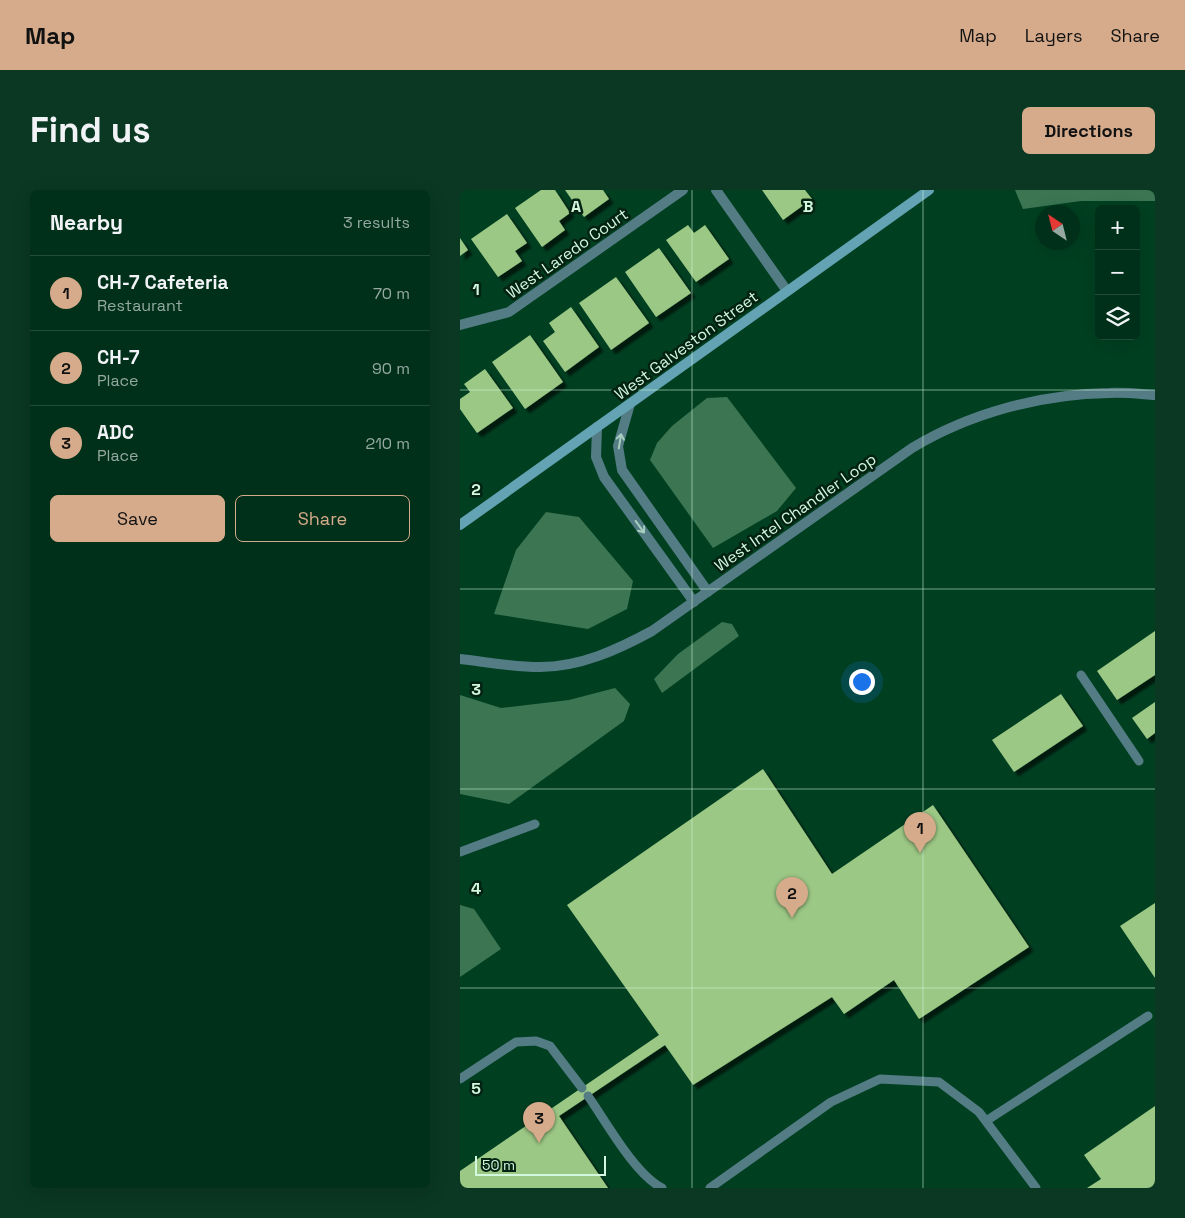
<!DOCTYPE html>
<meta charset="utf-8">
<style>
body{margin:0;font-family:"Space Grotesk",sans-serif;background:#0a3822;color:#f1f3f6}
.controls{position:absolute;right:15px;top:15px;display:grid;overflow:hidden;border-radius:8px;box-shadow:0 5px 20px #0002}
.controls button{width:45px;height:45px;display:grid;place-items:center;padding:0;border:0;border-bottom:1px solid #224b38;background:#003019;color:#f1f3f6;font:25px sans-serif}
.compass{position:absolute;left:575px;top:15px;width:45px;height:45px;border-radius:50%;background:#003019;box-shadow:0 5px 20px #0002;rotate:325deg}
.scale{position:absolute;left:15px;bottom:12px;width:131px;box-sizing:border-box;padding-left:5px;border:2px solid #d3f8de;border-top:0;font-size:14px;line-height:18px;white-space:nowrap;color:#d3f8de;-webkit-text-stroke:4px #032211;paint-order:stroke}
.you{position:absolute;left:401px;top:491px;width:18px;height:18px;margin:-12px;border:4px solid #fff;border-radius:50%;background:#1a73e8;box-shadow:0 0 0 8px #1a73e833}
.badge{display:grid;place-items:center;width:32px;height:32px;border-radius:50%;background:#d6ab8b;color:#111;font-size:16px;font-weight:700}
.pin{position:absolute;translate:-50% -41px;filter:drop-shadow(0 1px 2px #0008)}
.pin::after{content:'';position:absolute;top:26px;width:18px;height:15px;background:inherit;clip-path:polygon(0 0,100% 0,50% 100%)}
.list{margin:0;padding:0;list-style:none}
h2{display:flex;justify-content:space-between;align-items:center;height:65px;margin:0;padding:0 20px;font-size:21px}
h2 small{font-size:16px;font-weight:400;color:#95a9a2}
.list li{display:grid;grid-template-columns:32px 1fr auto;gap:15px;align-items:center;box-sizing:border-box;height:75px;padding:0 20px;border-top:1px solid #224b38}
.list b{display:block;font-size:19px;white-space:nowrap}
.list p{margin:0;font-size:16px;white-space:nowrap;color:#95a9a2}
.list em{font-size:16px;font-style:normal;color:#95a9a2}
.actions{display:flex;gap:10px;padding:15px 20px}
.actions a{flex:1;padding:11px 0;border:1px solid #d6ab8b;border-radius:8px;text-align:center;font-size:18px;color:#d6ab8b}
.actions .main{background:#d6ab8b;color:#111}
.icon{flex:none;width:28px;height:28px;fill:none;stroke:currentColor;stroke-width:2;stroke-linecap:round;stroke-linejoin:round}
.map{position:relative;flex:none;width:695px;height:998px;overflow:hidden;border-radius:8px}
header{display:flex;align-items:center;gap:30px;box-sizing:border-box;height:70px;padding:0 25px;background:#d6ab8b;color:#111}
header strong{font-size:24px}
nav{display:flex;gap:28px;margin-inline-start:auto;font-size:18px}
.intro{display:flex;align-items:center;justify-content:space-between;box-sizing:border-box;height:120px;padding:0 30px}
h1{margin:0;font-size:35px}
.button{padding:12px 22px;border-radius:8px;background:#d6ab8b;color:#111;font-size:18px;font-weight:700}
main{display:flex;gap:30px;padding:0 30px}
aside{flex:1;background:#003019;border-radius:8px;box-shadow:0 5px 20px #0002}
.map>svg:first-child{display:block}
.water{fill:#3b7552}
.building{fill:#9cc885;filter:url(#shadow)}
.lines{fill:none;stroke-linecap:round;stroke-linejoin:round}
.lane{stroke:#547c85;stroke-width:9}
.street{stroke:#547c85;stroke-width:10}
.secondary{stroke:#63a3b3;stroke-width:10}
.oneway{stroke:#a7cdbf}
.grid{fill:none;stroke:#d3f8de;stroke-width:1;stroke-opacity:0.55}
.labels{text-anchor:middle;stroke-width:5;stroke-linejoin:round;paint-order:stroke}
.street-label{font-size:16px;fill:#d3f8de;stroke:#032211}
.grid-label{font-size:16px;text-anchor:middle;font-weight:bold;fill:#d3f8de;stroke:#032211;stroke-width:5;stroke-linejoin:round;paint-order:stroke}
</style>
<header>
<strong>Map</strong>
<nav><a>Map</a><a>Layers</a><a>Share</a></nav>
</header>
<div class="intro"><h1>Find us</h1><a class="button">Directions</a></div>
<main>
<aside>
<h2>Nearby<small>3 results</small></h2>
<ul class="list">
<li><span class="badge">1</span><div><b>CH-7 Cafeteria</b><p>Restaurant</p></div><em>70 m</em></li>
<li><span class="badge">2</span><div><b>CH-7</b><p>Place</p></div><em>90 m</em></li>
<li><span class="badge">3</span><div><b>ADC</b><p>Place</p></div><em>210 m</em></li>
</ul>
<div class="actions"><a class="main">Save</a><a>Share</a></div>
</aside>
<div class="map">
<svg width="695" height="998" viewBox="0 0 695 998">
<defs>
<filter id="shadow"><feDropShadow dx="4.5" dy="4.5" stdDeviation="1" flood-color="#0009"/></filter>
</defs>
<rect width="100%" height="100%" fill="#004021"/>
<!-- water -->
<path class="water" d="M 555,0 L 695,0 L 695,11 L 621,11 L 563,19 Z
M 267,207 L 336,298 L 317,321 L 253,358 L 190,270 L 197,253 L 212,236 L 247,208 Z
M 86,322 L 119,327 L 173,391 L 167,419 L 128,439 L 34,424 L 56,360 Z
M 262,432 L 272,434 L 279,446 L 202,503 L 194,489 L 218,464 Z
M 155,498 L 170,514 L 164,531 L 49,614 L 0,604 L 0,505 L 41,518 L 109,510 Z
M 0,715 L 14,719 L 41,759 L 0,787 Z"/>
<!-- building -->
<path class="building" d="M 81,0 L 95,0 L 110,23 L 99,31 L 105,40 L 82,57 L 55,18 Z
M 105,0 L 143,0 L 149,9 L 124,27 Z
M 302,0 L 345,0 L 352,9 L 323,30 Z
M 47,24 L 67,53 L 55,61 L 62,71 L 38,87 L 11,49 Z
M 228,35 L 234,43 L 245,35 L 269,69 L 236,92 L 206,50 Z
M 0,48 L 8,60 L 0,66 Z
M 199,58 L 231,103 L 196,127 L 165,82 Z
M 156,87 L 189,133 L 151,160 L 119,113 Z
M 111,117 L 139,157 L 105,182 L 83,151 L 95,142 L 89,133 Z
M 70,145 L 103,192 L 65,219 L 32,172 Z
M 25,179 L 53,218 L 17,243 L 0,219 L 0,209 L 10,202 L 4,194 Z
M 695,441 L 695,485 L 657,510 L 637,481 Z
M 601,504 L 623,536 L 554,582 L 532,550 Z
M 695,512 L 695,543 L 687,549 L 672,528 Z
M 303,579 L 372,684 L 473,615 L 569,757 L 459,829 L 434,790 L 384,824 L 372,807 L 233,895 L 205,855 L 99,926 L 148,998 L 0,998 L 0,981 L 199,845 L 107,715 Z
M 695,713 L 695,788 L 660,736 Z
M 695,916 L 695,998 L 627,998 L 641,989 L 624,965 Z"/>
<g class="lines">
<!-- lane -->
<path class="lane" d="M 621,485 L 679,571
M 0,662 L 75,634
M 0,889 L 56,852 L 76,851 L 90,856 L 122,898
M 128,906 C 147,933 174,983 202,998
M 526,931 L 688,826
M 250,998 L 371,912 L 420,889 L 479,892 L 519,922 L 576,998"/>
<!-- street -->
<path class="street" d="M 256,0 L 327,101
M 0,135 L 49,122 L 223,0
M 170,214 L 158,256 L 162,280 L 248,402
M 137,237 L 136,267 L 144,287 L 234,412
M 0,469 C 26,472 53,477 80,477 C 120,477 157,460 192,441 L 452,258 C 510,223 581,204 649,203 C 664,202 680,204 695,205"/>
<!-- secondary -->
<path class="secondary" d="M 0,335 L 469,0"/>
</g>
<!-- one-way arrows -->
<defs><path id="oneway-shaft" d="M-6 0H5M1.5-3L5.5 0L1.5 3" fill="none" stroke-width="1.6" stroke-linecap="round" stroke-linejoin="round" transform="scale(1.25)"/></defs>
<g class="oneway">
<use href="#oneway-shaft" transform="translate(160 251) rotate(-81)"/>
<use href="#oneway-shaft" transform="translate(180 337) rotate(54)"/>
</g>
<!-- grid -->
<path class="grid" d="M 232,0 L 232,998M 463,0 L 463,998M 0,200 L 695,200M 0,399 L 695,399M 0,599 L 695,599M 0,798 L 695,798"/>
<g class="labels">
<!-- street labels -->
<g class="street-label">
<text transform="translate(107 63) rotate(-35)" y="6">West Laredo Court</text>
<text transform="translate(226 155) rotate(-36)" y="6">West Galveston Street</text>
<text transform="translate(335 322) rotate(-35)" y="6">West Intel Chandler Loop</text>
</g>
</g>
<g class="grid-label">
<text x="116" y="22">A</text>
<text x="348" y="22">B</text>
<text x="16" y="105">1</text>
<text x="16" y="305">2</text>
<text x="16" y="505">3</text>
<text x="16" y="704">4</text>
<text x="16" y="904">5</text>
</g>
</svg>
<div class="controls">
<button>+</button>
<button>−</button>
<button><svg class="icon" aria-label="layers" viewBox="0 0 24 24"><path d="M12 4l9 5-9 5-9-5zM3 14l9 5 9-5"/></svg></button>
</div>
<svg class="compass" viewBox="-18 -18 36 36"><path d="M0-13l5 13h-10z" fill="#e53935"/><path d="M0 13l5-13h-10z" fill="#95a9a2"/></svg>
<div class="scale">50 m</div>
<div class="you"></div>
<div class="pin badge" style="left:460px;top:663px">1</div>
<div class="pin badge" style="left:332px;top:728px">2</div>
<div class="pin badge" style="left:79px;top:953px">3</div>
</div>
</main>
